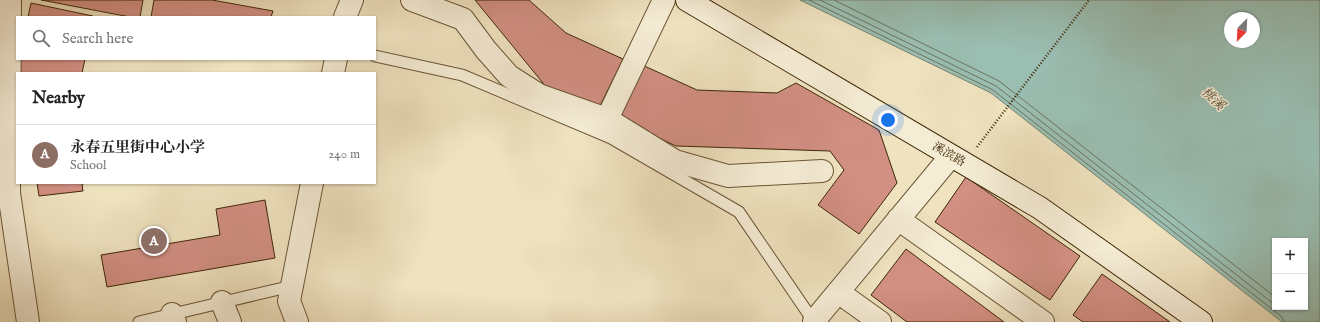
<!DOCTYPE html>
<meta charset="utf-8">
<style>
body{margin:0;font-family:"IM FELL English","Noto Serif SC",serif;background:#f2f2f2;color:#222}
.controls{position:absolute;right:12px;bottom:12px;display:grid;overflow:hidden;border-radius:0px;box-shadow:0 1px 3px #0004}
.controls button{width:36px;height:36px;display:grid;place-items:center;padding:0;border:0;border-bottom:1px solid #e0e0e0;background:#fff;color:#222;font:20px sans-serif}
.compass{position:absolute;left:1224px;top:12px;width:36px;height:36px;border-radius:50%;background:#fff;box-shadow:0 1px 3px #0004;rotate:204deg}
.you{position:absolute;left:888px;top:120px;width:14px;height:14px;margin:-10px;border:3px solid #fff;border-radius:50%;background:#1a73e8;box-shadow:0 0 0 6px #1a73e833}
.badge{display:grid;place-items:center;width:26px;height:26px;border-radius:50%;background:#8f2418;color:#fff;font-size:13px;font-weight:700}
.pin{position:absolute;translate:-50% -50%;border:2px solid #fff;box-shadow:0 1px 4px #0006}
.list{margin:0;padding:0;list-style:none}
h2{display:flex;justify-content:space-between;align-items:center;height:52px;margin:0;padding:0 16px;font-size:17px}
h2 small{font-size:13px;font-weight:400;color:#767676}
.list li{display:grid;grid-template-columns:26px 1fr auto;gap:12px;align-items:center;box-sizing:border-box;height:60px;padding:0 16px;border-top:1px solid #e0e0e0}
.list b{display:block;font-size:15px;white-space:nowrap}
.list p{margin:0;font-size:13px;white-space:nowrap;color:#767676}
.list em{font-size:13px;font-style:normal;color:#767676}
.icon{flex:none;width:22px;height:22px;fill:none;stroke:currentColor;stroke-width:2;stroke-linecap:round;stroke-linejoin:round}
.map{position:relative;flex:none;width:1320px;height:322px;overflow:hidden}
.search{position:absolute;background:#fff;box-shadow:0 1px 3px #0004;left:16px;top:16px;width:360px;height:44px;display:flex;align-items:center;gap:10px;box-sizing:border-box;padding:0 14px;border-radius:0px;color:#767676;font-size:15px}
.panel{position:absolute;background:#fff;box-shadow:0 1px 3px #0004;left:16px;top:72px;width:360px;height:112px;border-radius:0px}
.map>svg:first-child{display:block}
.water{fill:#9abeb2;stroke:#76826d;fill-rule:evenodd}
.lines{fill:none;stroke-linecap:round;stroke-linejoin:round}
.shore{stroke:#6c735c;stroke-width:1}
.building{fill:#d28f83;stroke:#3f2805}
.lane-casing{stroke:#6b5634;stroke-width:13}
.street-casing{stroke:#6b5634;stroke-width:24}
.secondary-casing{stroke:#3f2805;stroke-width:24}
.path{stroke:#3f2805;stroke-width:2.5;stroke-dasharray:1 2;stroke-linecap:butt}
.lane{stroke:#f5ecd5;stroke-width:11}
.street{stroke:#f5ecd5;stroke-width:22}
.secondary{stroke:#f5ecd5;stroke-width:22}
.labels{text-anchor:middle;stroke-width:3;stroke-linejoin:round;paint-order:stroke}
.street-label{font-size:12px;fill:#3f2805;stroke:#f5ecd5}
.water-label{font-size:13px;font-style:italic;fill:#564e30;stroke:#f5ecd5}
</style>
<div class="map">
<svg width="1320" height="322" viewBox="0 0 1320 322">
<rect width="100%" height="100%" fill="#efe2bf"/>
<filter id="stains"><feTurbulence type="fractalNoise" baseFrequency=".005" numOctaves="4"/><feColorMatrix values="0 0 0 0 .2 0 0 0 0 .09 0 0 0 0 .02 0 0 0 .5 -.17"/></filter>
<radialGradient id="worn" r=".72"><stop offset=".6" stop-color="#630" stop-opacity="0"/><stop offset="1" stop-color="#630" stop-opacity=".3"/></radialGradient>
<!-- water -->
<path class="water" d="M 800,0 L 1320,0 L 1320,322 L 1282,322 L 991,93 ZM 1230,18 L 1254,18 L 1254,42 L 1230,42 ZM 1275,241 L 1305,241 L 1305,307 L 1275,307 Z"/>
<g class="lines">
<!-- shore -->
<path class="shore" d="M 809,0 L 993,90 L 1282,317 L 1284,322
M 820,0 L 996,86 L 1275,305
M 834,0 L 999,81 L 1275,297"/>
</g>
<!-- building -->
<path class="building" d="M 41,0 L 143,0 L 140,17 L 130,17 Z
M 154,0 L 212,0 L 273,11 L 271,17 L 151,17 Z
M 475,0 L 529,0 L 566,33 L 623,59 L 597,112 L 547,88 Z
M 31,3 L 93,16 L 93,17 L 28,17 Z
M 20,59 L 85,59 L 82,73 L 17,73 Z
M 640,64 L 697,90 L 777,93 L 796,83 L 879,130 L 897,183 L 859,234 L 818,205 L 844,170 L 830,151 L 676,146 L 615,118 Z
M 966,177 L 1080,256 L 1050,300 L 935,222 Z
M 37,183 L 88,183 L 82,184 L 83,191 L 39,196 Z
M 265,200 L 275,258 L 107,287 L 101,255 L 220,235 L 216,209 Z
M 906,249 L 1004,322 L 907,322 L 871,295 Z
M 1102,274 L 1170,322 L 1083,322 L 1073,315 Z"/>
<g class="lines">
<!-- lane casing -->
<g class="lane-casing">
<path id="lane" d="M 375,56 L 462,75 L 611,138 L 739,212 L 814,322
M 139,322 L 292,286"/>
</g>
<!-- street casing -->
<g class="street-casing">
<path id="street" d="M 10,0 L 9,193 L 28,322
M 412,0 L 463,19 L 486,50 L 509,76 L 539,95 L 607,119 L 675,161 L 728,176 L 822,171
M 345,17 L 352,0
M 333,73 L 336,59
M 607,119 L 664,0
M 898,219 L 1043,322
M 838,292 L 880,322
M 222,302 L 230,322
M 172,314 L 175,322
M 814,321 L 951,156
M 297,322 L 289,301 L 312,183"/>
</g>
<!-- secondary casing -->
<g class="secondary-casing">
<path id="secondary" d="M 687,0 L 1040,208 L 1201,322"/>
</g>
<!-- path -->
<path class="path" d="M 977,147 L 1089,0"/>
<!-- lane -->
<use href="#lane" class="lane"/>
<!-- street -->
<use href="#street" class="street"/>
<!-- secondary -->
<use href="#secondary" class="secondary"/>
</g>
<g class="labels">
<!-- street labels -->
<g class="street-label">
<text transform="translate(949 154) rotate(30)" y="4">溪滨路</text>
</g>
<!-- water labels -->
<g class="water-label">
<text transform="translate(1214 98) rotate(43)" y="5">桃溪</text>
</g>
</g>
<rect width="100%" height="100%" filter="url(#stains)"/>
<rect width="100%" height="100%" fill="url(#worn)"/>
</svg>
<div class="controls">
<button>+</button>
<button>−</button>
</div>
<svg class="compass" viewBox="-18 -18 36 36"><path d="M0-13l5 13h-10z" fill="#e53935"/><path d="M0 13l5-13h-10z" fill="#767676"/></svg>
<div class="you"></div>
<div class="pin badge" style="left:154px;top:241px;background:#8d6e63">A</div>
<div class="search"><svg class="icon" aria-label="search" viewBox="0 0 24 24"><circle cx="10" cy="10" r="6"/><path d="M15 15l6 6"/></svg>Search here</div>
<section class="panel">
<h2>Nearby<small></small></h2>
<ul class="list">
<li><span class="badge" style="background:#8d6e63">A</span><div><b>永春五里街中心小学</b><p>School</p></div><em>240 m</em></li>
</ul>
</section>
</div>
